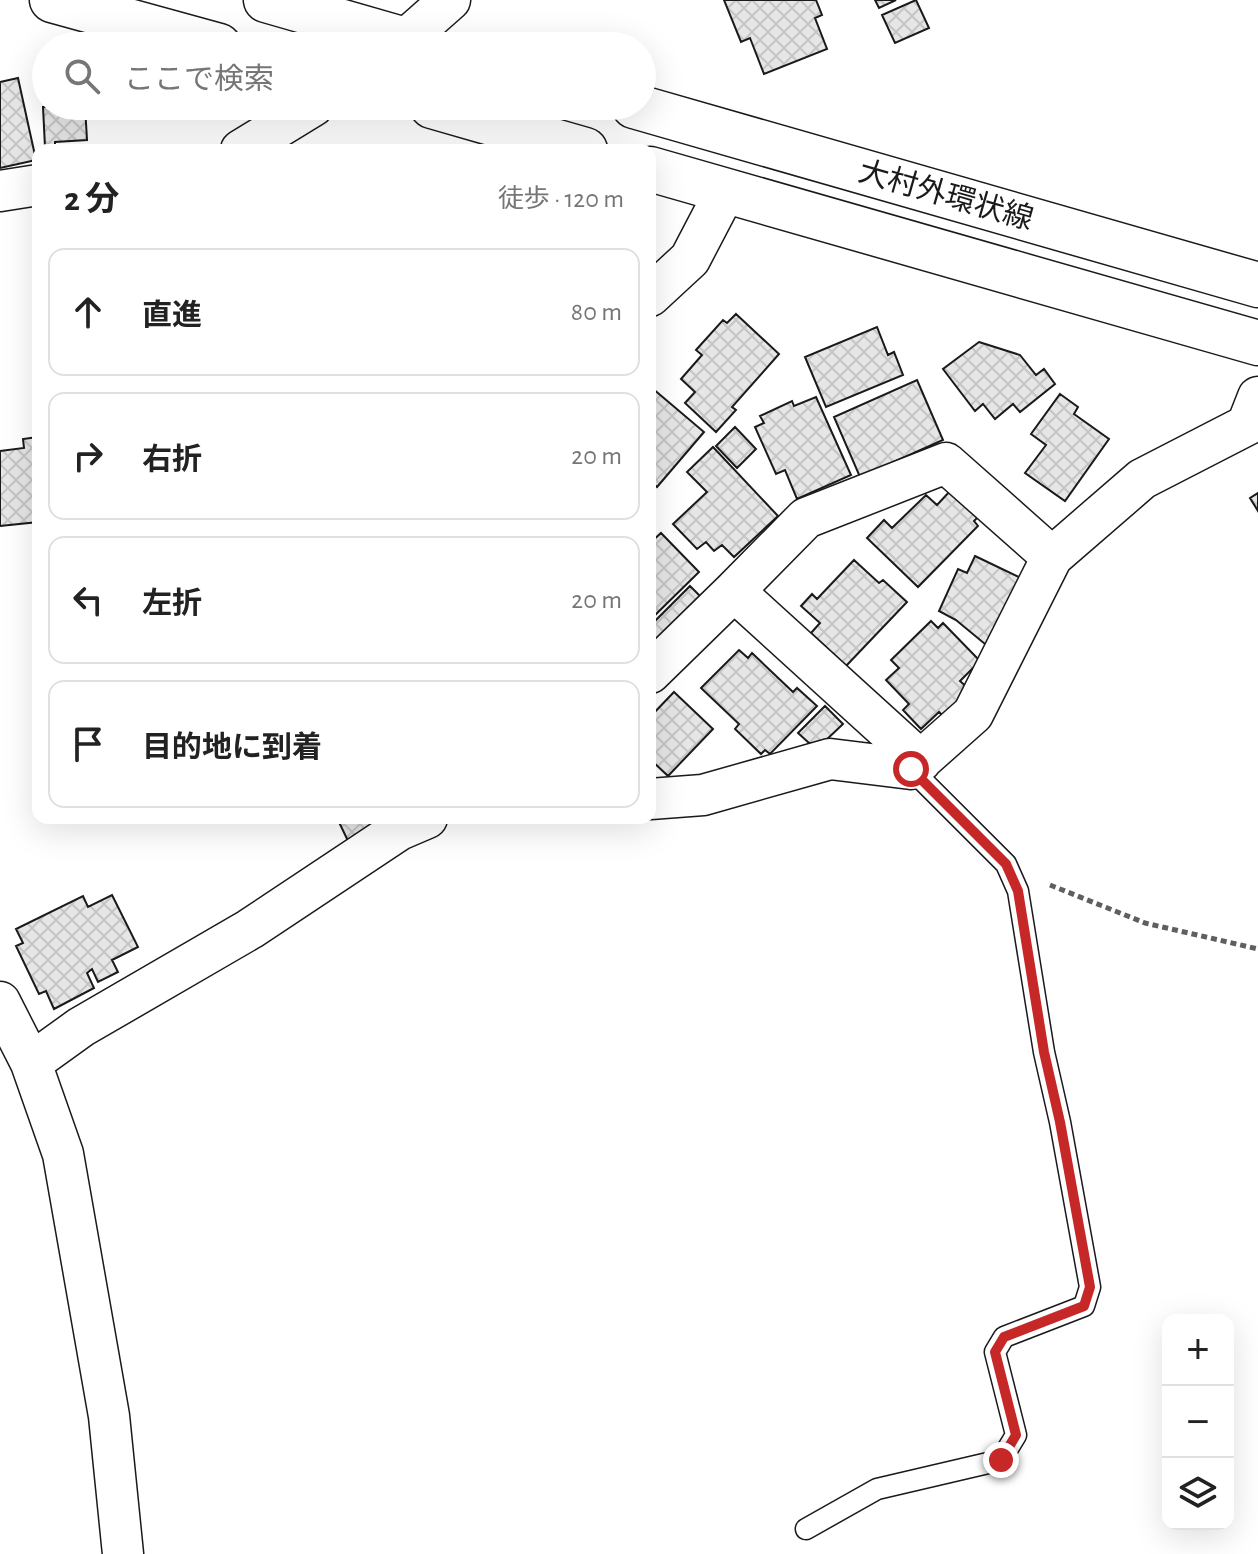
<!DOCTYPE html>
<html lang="ja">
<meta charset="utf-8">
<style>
body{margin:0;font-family:"Alegreya Sans","Noto Sans JP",sans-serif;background:#f2f2f2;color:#222}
.controls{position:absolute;right:24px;bottom:24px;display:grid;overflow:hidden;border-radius:16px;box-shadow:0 8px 32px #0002}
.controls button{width:72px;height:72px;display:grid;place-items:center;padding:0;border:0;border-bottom:2px solid #e0e0e0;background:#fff;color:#222;font:40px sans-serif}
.stop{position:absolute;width:24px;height:24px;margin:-18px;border:6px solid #c62828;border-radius:50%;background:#fff}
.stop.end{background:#c62828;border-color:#fff;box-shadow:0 2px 8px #0008}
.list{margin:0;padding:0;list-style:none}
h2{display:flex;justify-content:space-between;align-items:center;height:104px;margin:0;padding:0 32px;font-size:34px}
h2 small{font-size:26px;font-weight:400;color:#767676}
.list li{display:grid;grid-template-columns:52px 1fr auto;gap:24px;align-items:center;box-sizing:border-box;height:128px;margin:0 16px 16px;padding:0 16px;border:2px solid #e0e0e0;border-radius:16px}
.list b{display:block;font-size:30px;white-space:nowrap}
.list em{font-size:26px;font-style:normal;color:#767676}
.icon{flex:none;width:44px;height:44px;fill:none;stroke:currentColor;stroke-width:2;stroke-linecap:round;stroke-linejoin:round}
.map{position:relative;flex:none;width:1258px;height:1554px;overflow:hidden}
.search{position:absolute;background:#fff;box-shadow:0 8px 32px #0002;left:32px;top:32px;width:624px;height:88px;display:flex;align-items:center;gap:20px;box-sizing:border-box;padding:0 28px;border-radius:44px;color:#767676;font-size:30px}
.panel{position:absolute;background:#fff;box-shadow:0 8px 32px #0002;left:32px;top:144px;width:624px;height:680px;border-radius:16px}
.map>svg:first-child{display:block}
.building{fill:url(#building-cross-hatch);stroke:#1a1a1a;stroke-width:2}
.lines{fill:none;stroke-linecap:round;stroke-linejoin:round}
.service-casing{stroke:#1a1a1a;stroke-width:23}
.minor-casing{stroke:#1a1a1a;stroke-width:43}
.secondary-casing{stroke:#1a1a1a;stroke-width:47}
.path{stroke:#5f5f5f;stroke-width:5;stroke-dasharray:6 4;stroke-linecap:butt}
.service{stroke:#fff;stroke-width:20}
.minor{stroke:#fff;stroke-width:40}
.secondary{stroke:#fff;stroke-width:44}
.route{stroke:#c62828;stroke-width:10}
.labels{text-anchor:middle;stroke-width:6;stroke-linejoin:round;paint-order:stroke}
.street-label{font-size:30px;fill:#1a1a1a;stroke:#fff}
</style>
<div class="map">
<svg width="1258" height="1554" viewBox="0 0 1258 1554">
<defs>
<pattern id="building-cross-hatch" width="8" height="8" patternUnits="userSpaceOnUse" patternTransform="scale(2)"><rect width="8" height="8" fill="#e6e6e6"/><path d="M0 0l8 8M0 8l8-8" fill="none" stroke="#c5c5c5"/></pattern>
</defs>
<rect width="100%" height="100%" fill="#fff"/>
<!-- building -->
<path class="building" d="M 724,0 L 816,0 L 822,15 L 815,18 L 827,49 L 764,74 L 750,38 L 741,42 Z
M 875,0 L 896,0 L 879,8 Z
M 916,0 L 929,28 L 895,43 L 882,15 Z
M 18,78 L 36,160 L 0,168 L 0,82 Z
M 63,106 L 85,106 L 87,140 L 55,142 L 55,146 L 45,147 L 43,107 Z
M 736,314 L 779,354 L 732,407 L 736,410 L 716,432 L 685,403 L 695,392 L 681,379 L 702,355 L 696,350 L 723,320 L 727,323 Z
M 877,327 L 888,355 L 894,352 L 903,375 L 826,407 L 805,357 Z
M 979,342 L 1020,355 L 1036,375 L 1044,369 L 1055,384 L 1020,412 L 1013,404 L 995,419 L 983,404 L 975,411 L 943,369 Z
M 917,380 L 943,440 L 860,477 L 834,417 Z
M 652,388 L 704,432 L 657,487 L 650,481 L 650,391 Z
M 1060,394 L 1078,407 L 1074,414 L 1109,439 L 1065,501 L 1025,473 L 1046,445 L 1031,434 Z
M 816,397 L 851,475 L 797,499 L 785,470 L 776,474 L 755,427 L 764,423 L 760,416 L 792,401 L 794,406 Z
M 735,427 L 756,449 L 737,468 L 716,446 Z
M 38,437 L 38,522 L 0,526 L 0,451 L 24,448 L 23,439 Z
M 713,447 L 778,516 L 734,557 L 722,545 L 714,551 L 706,542 L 697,549 L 673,524 L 707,492 L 687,472 Z
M 951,490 L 978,517 L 974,521 L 978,526 L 918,587 L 867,538 L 884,520 L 892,528 L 926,495 L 937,505 Z
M 1258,493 L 1258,511 L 1250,498 Z
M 661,533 L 699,572 L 650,620 L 650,543 Z
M 975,556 L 1023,579 L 991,649 L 956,620 L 939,611 L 958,569 L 967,573 Z
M 854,560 L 879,583 L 883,580 L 907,602 L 846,666 L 811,633 L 820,623 L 801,606 L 812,594 L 817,599 Z
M 690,586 L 702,598 L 650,649 L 650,626 Z
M 931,621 L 938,628 L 943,623 L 980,661 L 960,681 L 970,690 L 943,716 L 939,712 L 921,729 L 903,710 L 909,704 L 886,680 L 899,668 L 891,660 Z
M 739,650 L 748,658 L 752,653 L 793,692 L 797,688 L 817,706 L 770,754 L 765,750 L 761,754 L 735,729 L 739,724 L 701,688 Z
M 674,692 L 713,729 L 668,776 L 650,759 L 650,717 Z
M 825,706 L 843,724 L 823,743 L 809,743 L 798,733 Z
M 337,818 L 385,818 L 349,843 Z
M 112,895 L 138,947 L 112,960 L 118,972 L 98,982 L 92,969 L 87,973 L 94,988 L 54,1009 L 46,991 L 39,994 L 16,946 L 23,943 L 16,929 L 83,896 L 88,907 Z"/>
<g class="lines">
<!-- service casing -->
<g class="service-casing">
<path id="service" d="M 806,1529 L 877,1489 L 1001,1460 L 1016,1435 L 995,1352 L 1004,1337 L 1084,1306 L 1090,1287 L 1060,1122 L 1044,1052 L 1018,891 L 1006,864 L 911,769"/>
</g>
<!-- minor casing -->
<g class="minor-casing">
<path id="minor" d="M 398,46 L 450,0
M 241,150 L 313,106
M 0,191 L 38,185
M 650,296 L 690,259 L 726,190
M 734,591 L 921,761
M 650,673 L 734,591 L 806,518 L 946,463 L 1052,557
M 650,799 L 703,795 L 830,759 L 911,769 L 973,714 L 1052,557 L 1142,479 L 1247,425 L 1258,397
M 0,1002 L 31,1063 L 63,1154 L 109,1416 L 123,1554
M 31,1063 L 81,1027 L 250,929 L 399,830 L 427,818"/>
</g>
<!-- secondary casing -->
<g class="secondary-casing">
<path id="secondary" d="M 52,0 L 219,46
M 266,0 L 426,46
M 432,106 L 585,150
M 634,106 L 1258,285
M 650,169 L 1258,343"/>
</g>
<!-- path -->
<path class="path" d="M 1050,885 L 1145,923 L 1258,949"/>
<!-- service -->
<use href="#service" class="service"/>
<!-- minor -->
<use href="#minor" class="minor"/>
<!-- secondary -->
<use href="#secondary" class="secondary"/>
</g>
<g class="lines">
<!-- route -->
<path class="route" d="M 911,769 L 1006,864 L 1018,891 L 1044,1052 L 1060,1122 L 1090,1287 L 1084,1306 L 1004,1337 L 995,1352 L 1016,1435 L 1001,1460"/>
</g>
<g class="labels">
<!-- street labels -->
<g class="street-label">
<text transform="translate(946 195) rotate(16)" y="10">大村外環状線</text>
</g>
</g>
</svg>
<div class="controls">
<button>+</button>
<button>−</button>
<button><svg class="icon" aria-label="layers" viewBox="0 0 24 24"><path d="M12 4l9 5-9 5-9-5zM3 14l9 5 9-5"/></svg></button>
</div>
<div class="stop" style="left:911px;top:769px"></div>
<div class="stop end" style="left:1001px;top:1460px"></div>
<div class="search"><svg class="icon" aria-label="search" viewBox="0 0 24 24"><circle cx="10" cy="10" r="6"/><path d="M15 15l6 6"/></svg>ここで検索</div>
<section class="panel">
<h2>2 分<small>徒歩 · 120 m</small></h2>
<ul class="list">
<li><svg class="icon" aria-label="ahead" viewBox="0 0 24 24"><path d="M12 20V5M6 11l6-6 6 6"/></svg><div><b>直進</b></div><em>80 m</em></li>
<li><svg class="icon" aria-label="right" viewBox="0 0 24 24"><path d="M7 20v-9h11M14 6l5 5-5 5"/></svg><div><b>右折</b></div><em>20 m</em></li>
<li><svg class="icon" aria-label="left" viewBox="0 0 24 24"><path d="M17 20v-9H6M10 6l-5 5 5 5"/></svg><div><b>左折</b></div><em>20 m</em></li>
<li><svg class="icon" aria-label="arrive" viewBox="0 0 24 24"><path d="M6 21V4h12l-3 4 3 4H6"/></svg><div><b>目的地に到着</b></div></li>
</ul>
</section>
</div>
